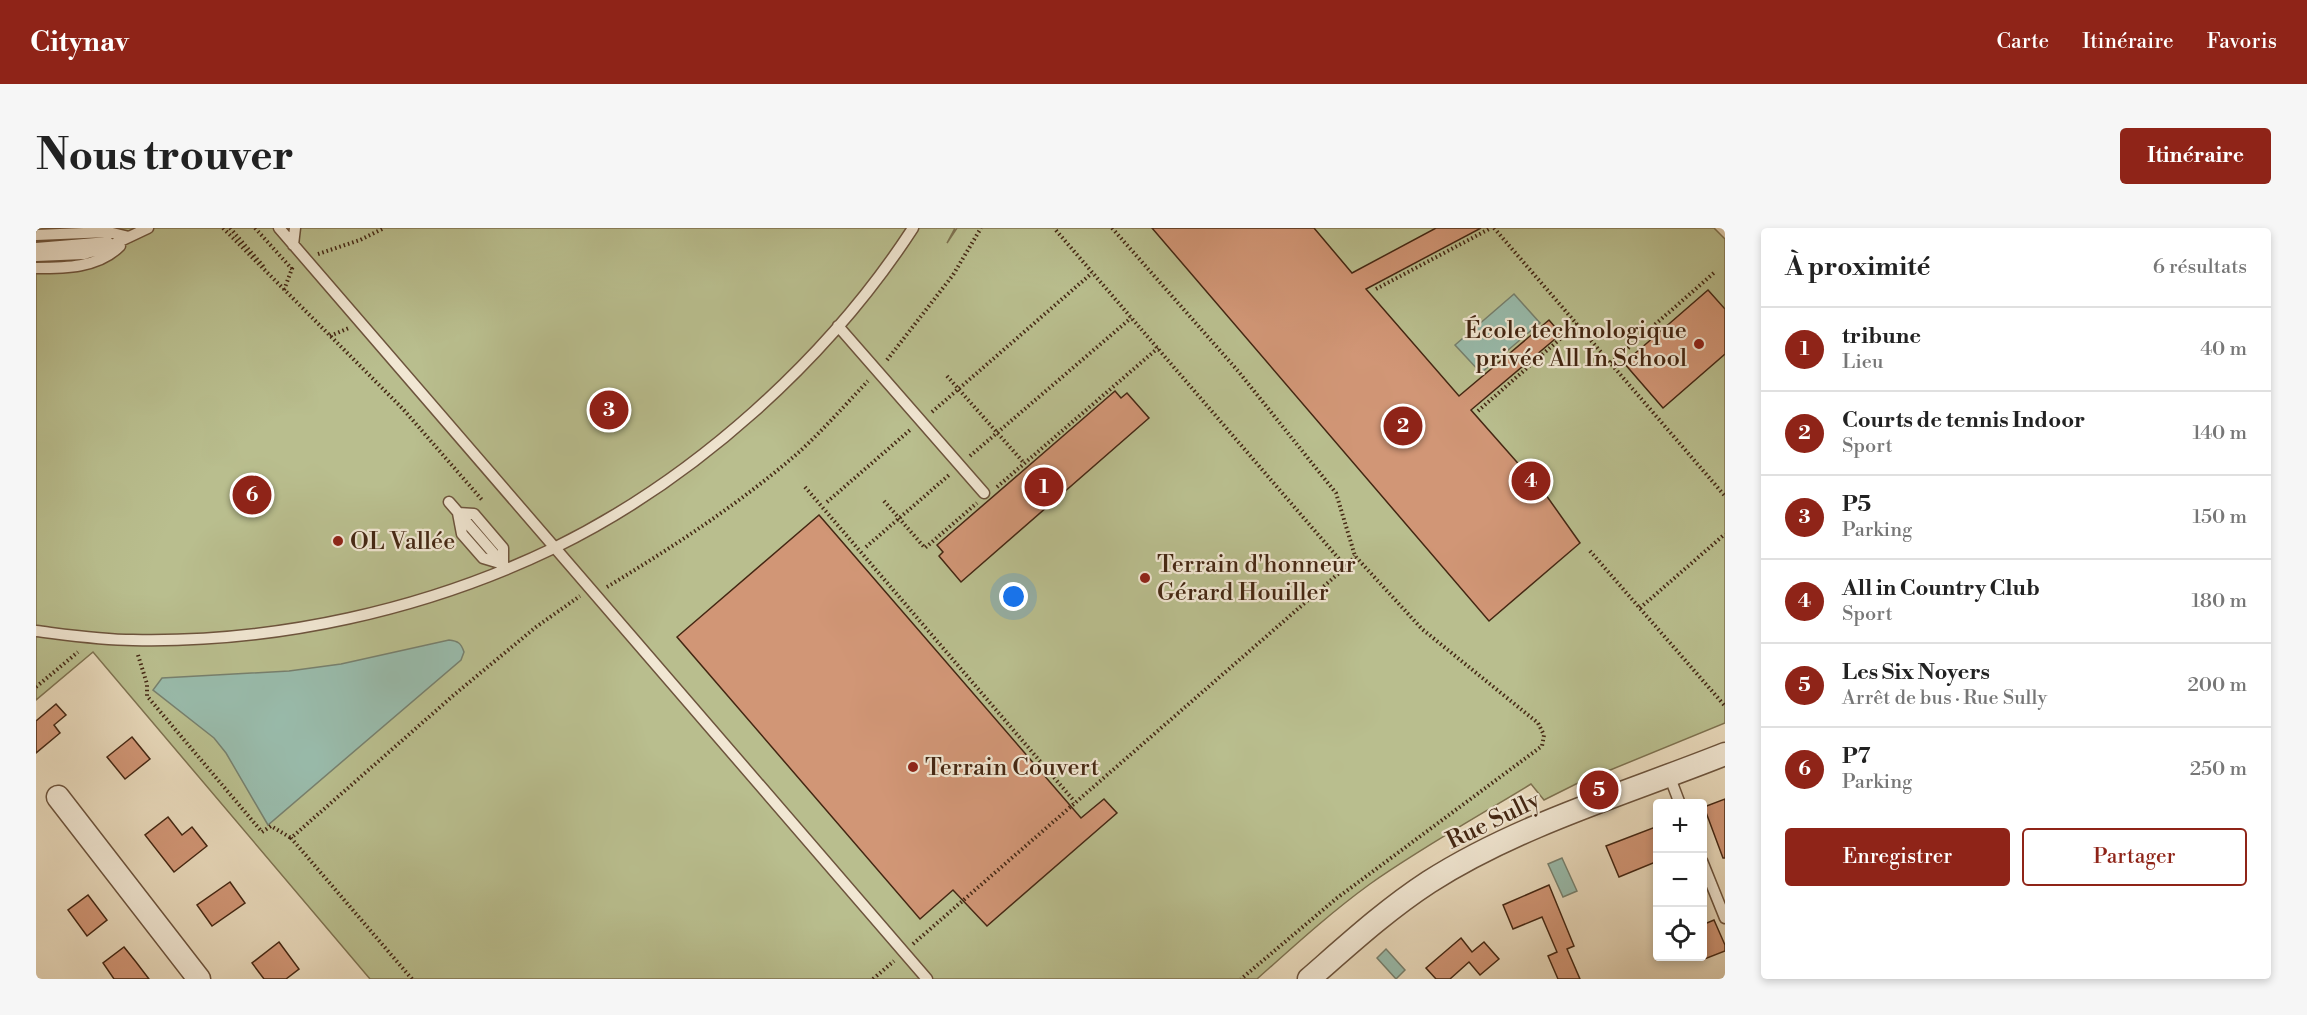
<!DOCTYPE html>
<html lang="fr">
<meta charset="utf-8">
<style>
body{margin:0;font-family:"Libre Bodoni",serif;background:#f6f6f6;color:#222}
.controls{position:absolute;right:18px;bottom:18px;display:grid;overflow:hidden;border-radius:6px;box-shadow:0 3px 9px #0003}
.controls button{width:54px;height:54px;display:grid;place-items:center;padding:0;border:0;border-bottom:2px solid #e0e0e0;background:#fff;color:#222;font:30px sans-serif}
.you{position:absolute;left:978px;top:369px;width:21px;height:21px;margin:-15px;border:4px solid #fff;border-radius:50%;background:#1a73e8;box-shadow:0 0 0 9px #1a73e833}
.badge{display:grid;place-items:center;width:39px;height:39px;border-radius:50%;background:#8f2418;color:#fff;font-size:20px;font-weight:700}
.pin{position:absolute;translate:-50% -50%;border:3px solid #fff;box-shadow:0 2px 6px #0006}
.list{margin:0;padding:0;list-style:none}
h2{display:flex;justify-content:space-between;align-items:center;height:78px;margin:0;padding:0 24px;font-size:26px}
h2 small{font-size:20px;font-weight:400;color:#767676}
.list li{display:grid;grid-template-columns:39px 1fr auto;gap:18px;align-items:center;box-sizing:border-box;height:84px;padding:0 24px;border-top:2px solid #e0e0e0}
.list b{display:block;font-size:22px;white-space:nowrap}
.list p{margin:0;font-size:20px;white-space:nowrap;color:#767676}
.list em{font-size:20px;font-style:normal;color:#767676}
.actions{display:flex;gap:12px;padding:18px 24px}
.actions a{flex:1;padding:14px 0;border:2px solid #8f2418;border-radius:6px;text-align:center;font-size:21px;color:#8f2418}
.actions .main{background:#8f2418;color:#fff}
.icon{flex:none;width:33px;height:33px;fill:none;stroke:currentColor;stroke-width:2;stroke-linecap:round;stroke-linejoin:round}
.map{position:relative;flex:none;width:1689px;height:751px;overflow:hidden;border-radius:6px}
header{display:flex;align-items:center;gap:36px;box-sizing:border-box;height:84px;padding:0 30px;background:#8f2418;color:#fff}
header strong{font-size:28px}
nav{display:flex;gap:33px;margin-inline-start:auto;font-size:21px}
.intro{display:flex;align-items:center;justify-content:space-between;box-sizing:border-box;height:144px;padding:0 36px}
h1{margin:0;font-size:42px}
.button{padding:15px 27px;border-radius:6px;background:#8f2418;color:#fff;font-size:21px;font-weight:700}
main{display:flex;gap:36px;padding:0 36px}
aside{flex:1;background:#fff;border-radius:6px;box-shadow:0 3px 9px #0003}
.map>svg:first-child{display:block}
.green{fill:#b9be8e;stroke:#7e7250;stroke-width:1.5}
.water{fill:#99bbab;stroke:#77806e;stroke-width:1.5}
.building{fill:#d19676;stroke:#442713;stroke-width:1.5}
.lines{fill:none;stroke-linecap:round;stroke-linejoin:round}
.lane-casing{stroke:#6d543d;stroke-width:13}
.street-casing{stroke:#6d543d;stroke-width:25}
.path{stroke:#442713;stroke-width:4;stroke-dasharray:1.5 3;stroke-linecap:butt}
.lane{stroke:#f1e7d3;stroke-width:10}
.street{stroke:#f1e7d3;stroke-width:22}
.poi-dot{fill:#8f2418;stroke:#f1e7d3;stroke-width:2}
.labels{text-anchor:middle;stroke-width:4.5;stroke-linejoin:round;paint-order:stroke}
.poi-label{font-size:24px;fill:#442713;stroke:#f1e7d3;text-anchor:start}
.street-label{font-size:24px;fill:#442713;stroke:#f1e7d3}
</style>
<header>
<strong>Citynav</strong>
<nav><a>Carte</a><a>Itinéraire</a><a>Favoris</a></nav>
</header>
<div class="intro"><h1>Nous trouver</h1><a class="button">Itinéraire</a></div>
<main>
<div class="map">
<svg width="1689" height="751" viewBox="0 0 1689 751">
<rect width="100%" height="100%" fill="#e9dabc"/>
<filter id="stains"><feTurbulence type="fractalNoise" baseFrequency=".00333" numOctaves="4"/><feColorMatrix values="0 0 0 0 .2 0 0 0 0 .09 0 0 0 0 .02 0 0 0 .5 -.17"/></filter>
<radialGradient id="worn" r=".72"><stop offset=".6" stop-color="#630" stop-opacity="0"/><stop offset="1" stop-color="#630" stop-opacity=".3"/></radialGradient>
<!-- green -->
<path class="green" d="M 0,0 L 919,0 L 911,15 L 921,0 L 1678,0 L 1689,11 L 1689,495 L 1540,556 L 1508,572 L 1495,556 C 1441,589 1385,620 1334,656 C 1294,685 1258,718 1221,751 L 334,751 L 57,424 L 0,472 Z"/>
<!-- water -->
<path class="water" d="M 1478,66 L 1504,95 L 1445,145 L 1419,117 Z
M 413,412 C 422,413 425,415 428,424 L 425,432 L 232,597 L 190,525 L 178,510 L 117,462 L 126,450 L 253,443 L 305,436 Z
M 1526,630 L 1541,663 L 1527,669 L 1512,636 Z
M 1350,721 L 1369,742 L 1360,751 L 1341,730 Z"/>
<!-- building -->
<path class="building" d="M 1116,0 L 1278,0 L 1316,45 L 1400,0 L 1445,0 L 1330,61 L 1423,168 L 1513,92 L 1525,106 L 1435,182 L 1510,267 L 1544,315 L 1453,393 Z
M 1672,62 L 1689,81 L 1689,126 L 1627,180 L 1588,135 Z
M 1079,163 L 1085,170 L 1091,165 L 1113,190 L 925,354 L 903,328 L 907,324 L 901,317 Z
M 783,287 L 1045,590 L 1068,571 L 1081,585 L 951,698 L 917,662 L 884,691 L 641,409 Z
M 20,476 L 30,487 L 18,497 L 24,505 L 0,525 L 0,493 Z
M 96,509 L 114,531 L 89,551 L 71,529 Z
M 1689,571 L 1689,630 L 1687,630 L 1668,579 Z
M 132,589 L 146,607 L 156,599 L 171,618 L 138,644 L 109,607 Z
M 1622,598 L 1622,633 L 1583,649 L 1570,618 Z
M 194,654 L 209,675 L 176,698 L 161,677 Z
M 1513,657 L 1538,718 L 1531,721 L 1544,751 L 1522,751 L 1512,728 L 1521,724 L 1506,689 L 1477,701 L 1467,677 Z
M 52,667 L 71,692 L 51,708 L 32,682 Z
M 1678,692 L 1689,717 L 1689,723 L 1666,732 L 1666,697 Z
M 1425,710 L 1436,724 L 1448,714 L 1463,731 L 1444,747 L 1433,734 L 1414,751 L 1400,751 L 1390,740 Z
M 243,714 L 263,741 L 250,751 L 228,751 L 216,735 Z
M 88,719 L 100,734 L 113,751 L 78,751 L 67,735 Z"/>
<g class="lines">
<!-- lane casing -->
<g class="lane-casing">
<path id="lane" d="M 243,0 L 891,751
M 0,7 L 72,4 L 93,9
M 257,17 L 259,0
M 0,20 L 72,14
M 0,28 L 48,26 L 74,18 L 112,0
M 0,40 C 29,40 62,40 84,18
M 802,98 L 948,265
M 413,274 L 466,335
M 422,285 L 438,286 L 467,320 L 467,336 L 447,330 L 426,306 Z
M 0,403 C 32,407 65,412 97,412 C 240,415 389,382 518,320 C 659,251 792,131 877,0
M 1633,547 L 1644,576
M 1666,633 L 1689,690"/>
</g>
<!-- street casing -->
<g class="street-casing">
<path id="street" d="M 22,569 L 163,751
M 1273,751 C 1312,717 1350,682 1393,654 C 1482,597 1591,565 1689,526"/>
</g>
<!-- path -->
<path class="path" d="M 187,0 L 367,181 L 447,273
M 194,0 L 228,39
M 219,0 L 256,41
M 1076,0 L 1202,143 L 1300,265 L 1319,328 L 1386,401 L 1502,495 L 1508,507 L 1506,518 L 1301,670 L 1205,751
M 1458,0 L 1689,268
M 282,26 L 324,12 L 348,0
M 1340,61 L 1455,0
M 248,62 L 257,38
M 294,108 L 313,100
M 851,132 L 917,47 L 945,0
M 1575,135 L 1679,44
M 911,148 L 988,235
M 1442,183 L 1541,96
M 896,184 L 1056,45
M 934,228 L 1095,90
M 769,259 L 1039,574
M 961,259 L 1122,120
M 848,273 L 889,320 L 941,275
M 791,274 L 874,202
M 830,319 L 913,247
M 1554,323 L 1689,478
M 1310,339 L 1319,328
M 571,359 C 635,320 697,280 755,231 C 782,208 807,179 832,153
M 1604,380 L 1689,306
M 102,427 L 111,456 L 111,468 L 226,604 L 235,598 L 255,610
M 0,459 L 42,424
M 877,716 L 1310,339 L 1018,0
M 376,751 L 255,610 L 419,466 L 500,399 L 544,368
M 837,751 L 858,733"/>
<!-- lane -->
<use href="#lane" class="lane"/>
<!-- street -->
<use href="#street" class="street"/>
</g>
<!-- markers -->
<g class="poi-dot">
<circle cx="1663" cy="116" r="6"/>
<circle cx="302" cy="313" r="6"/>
<circle cx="1109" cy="350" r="6"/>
<circle cx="877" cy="539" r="6"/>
</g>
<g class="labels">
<!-- poi labels -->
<g class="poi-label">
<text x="1651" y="110" text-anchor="end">École technologique<tspan x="1651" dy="28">privée All In School</tspan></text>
<text x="314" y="321">OL Vallée</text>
<text x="1121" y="344">Terrain d'honneur<tspan x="1121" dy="28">Gérard Houiller</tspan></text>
<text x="889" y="547">Terrain Couvert</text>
</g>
<!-- street labels -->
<g class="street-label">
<text transform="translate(1457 592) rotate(-26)" y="8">Rue Sully</text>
</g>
</g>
<rect width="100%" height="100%" filter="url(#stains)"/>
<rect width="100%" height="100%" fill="url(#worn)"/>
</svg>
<div class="controls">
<button>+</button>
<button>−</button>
<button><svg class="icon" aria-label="locate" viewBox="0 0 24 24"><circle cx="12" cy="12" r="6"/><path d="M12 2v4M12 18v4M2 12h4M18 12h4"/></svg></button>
</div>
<div class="you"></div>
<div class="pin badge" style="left:1008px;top:259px">1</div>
<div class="pin badge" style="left:1367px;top:198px">2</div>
<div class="pin badge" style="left:573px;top:182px">3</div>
<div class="pin badge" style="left:1495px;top:253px">4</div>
<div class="pin badge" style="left:1563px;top:562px">5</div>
<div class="pin badge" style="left:216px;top:267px">6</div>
</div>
<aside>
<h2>À proximité<small>6 résultats</small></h2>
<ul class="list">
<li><span class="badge">1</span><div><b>tribune</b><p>Lieu</p></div><em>40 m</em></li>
<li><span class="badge">2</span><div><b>Courts de tennis Indoor</b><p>Sport</p></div><em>140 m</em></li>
<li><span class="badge">3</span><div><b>P5</b><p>Parking</p></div><em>150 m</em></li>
<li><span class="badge">4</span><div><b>All in Country Club</b><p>Sport</p></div><em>180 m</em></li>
<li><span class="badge">5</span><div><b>Les Six Noyers</b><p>Arrêt de bus · Rue Sully</p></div><em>200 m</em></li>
<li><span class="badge">6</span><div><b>P7</b><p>Parking</p></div><em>250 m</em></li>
</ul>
<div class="actions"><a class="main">Enregistrer</a><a>Partager</a></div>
</aside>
</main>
